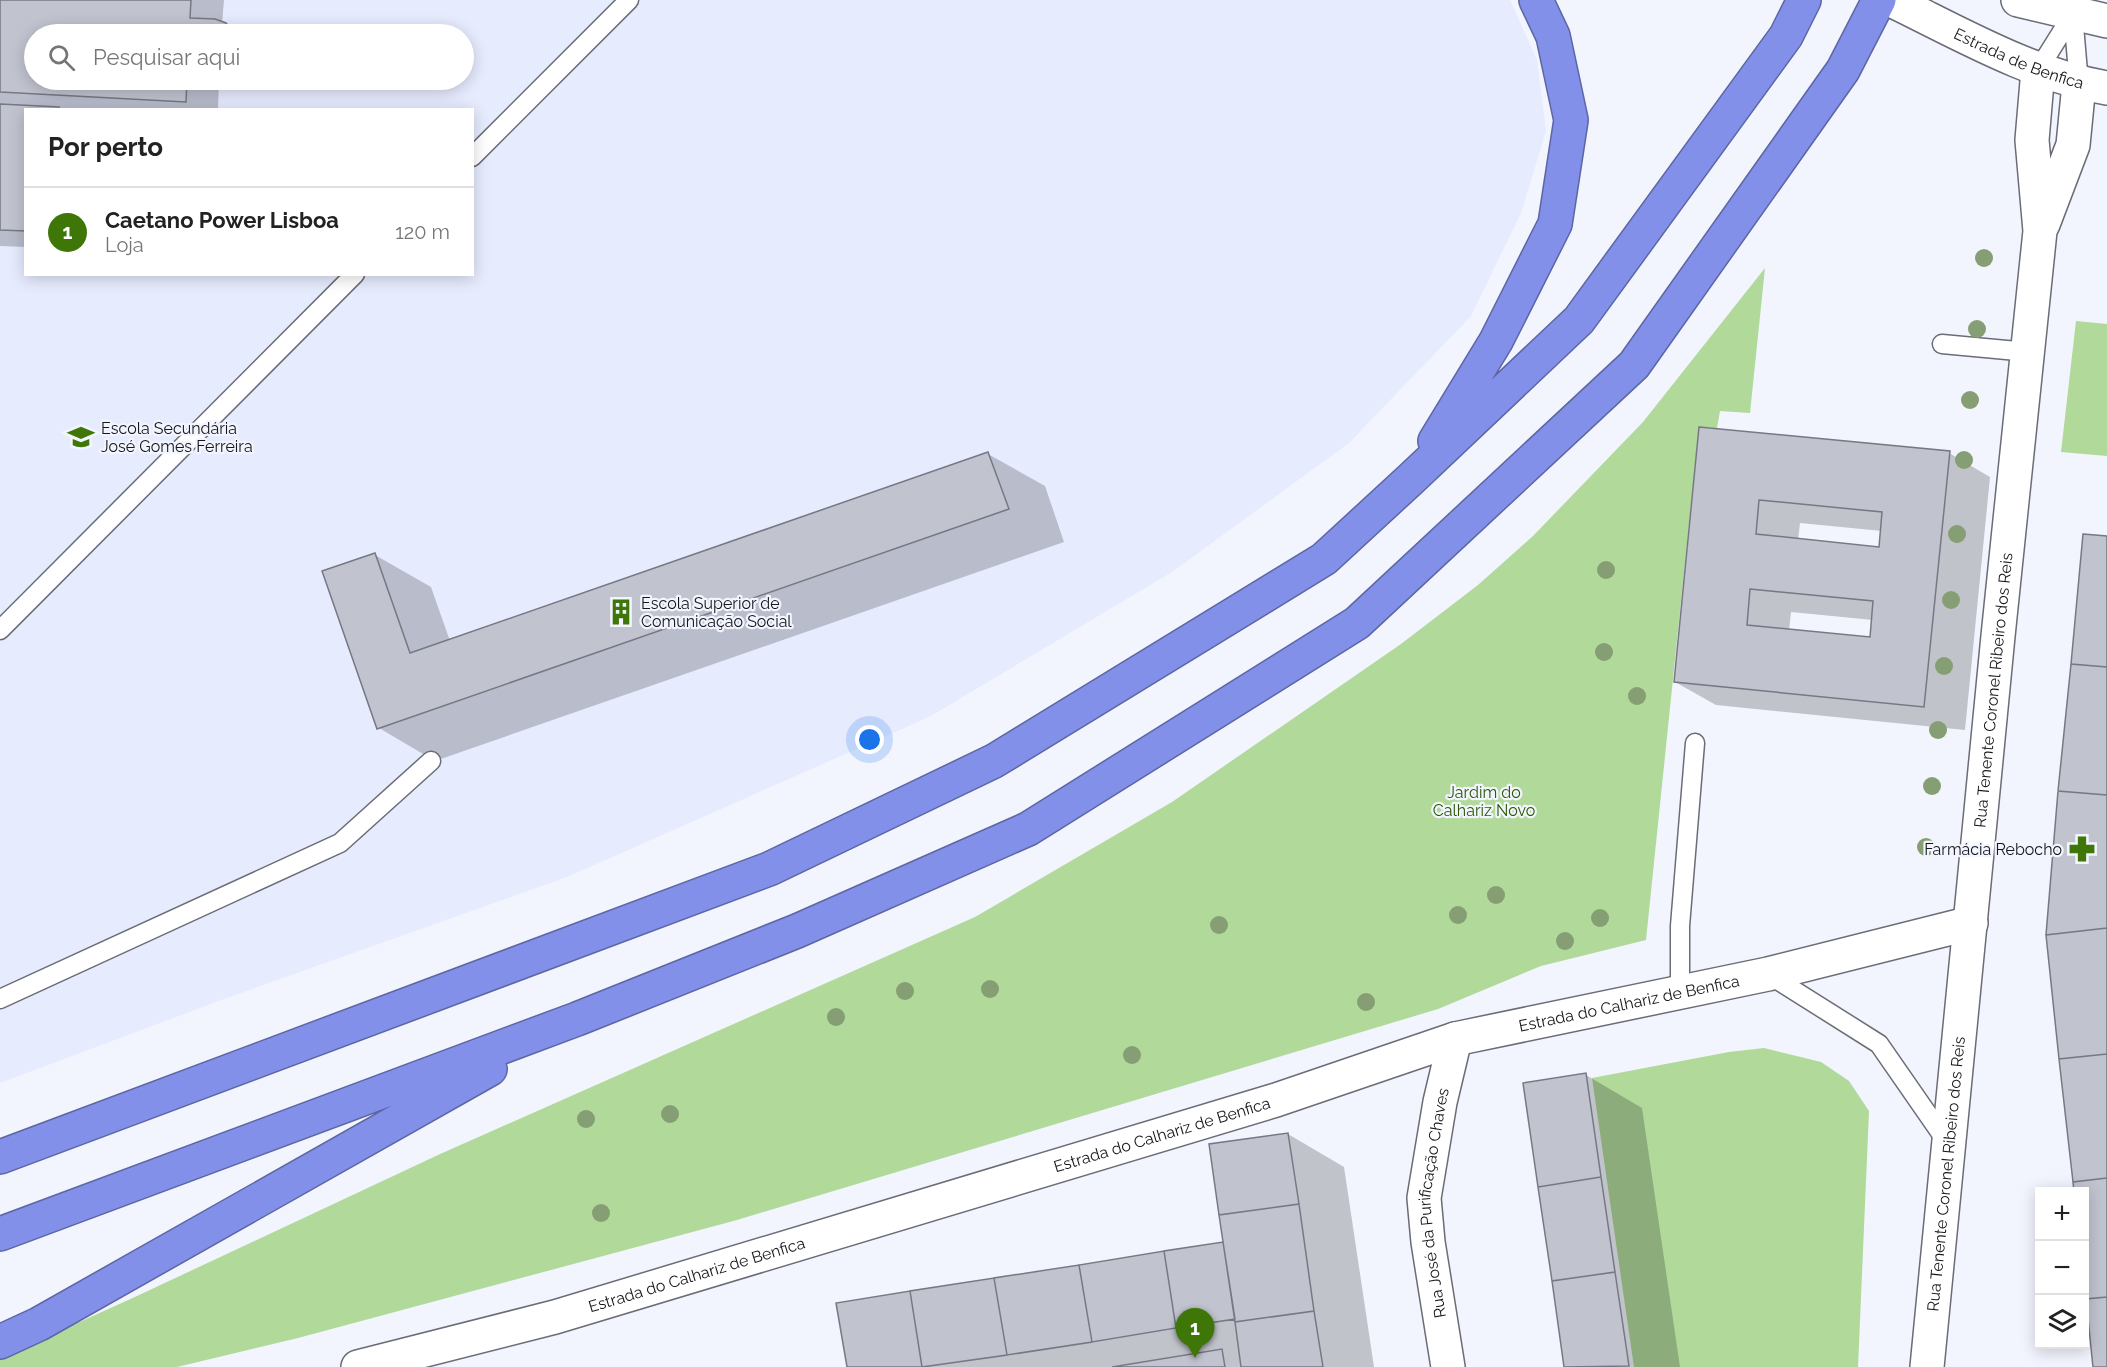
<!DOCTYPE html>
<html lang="pt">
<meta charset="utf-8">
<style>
body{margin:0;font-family:Raleway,sans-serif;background:#f2f2f2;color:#222}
.controls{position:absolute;right:18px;bottom:18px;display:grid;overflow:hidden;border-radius:0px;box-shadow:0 3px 15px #0003}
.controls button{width:54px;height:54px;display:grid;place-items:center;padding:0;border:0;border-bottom:2px solid #e0e0e0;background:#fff;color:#222;font:30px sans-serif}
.you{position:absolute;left:870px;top:740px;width:21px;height:21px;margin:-15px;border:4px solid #fff;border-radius:50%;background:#1a73e8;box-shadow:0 0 0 9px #1a73e833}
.badge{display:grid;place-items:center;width:39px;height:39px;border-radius:50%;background:#3e7608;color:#fff;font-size:20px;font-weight:700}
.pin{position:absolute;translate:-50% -50px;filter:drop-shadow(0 2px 3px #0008)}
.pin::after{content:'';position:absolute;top:32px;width:21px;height:18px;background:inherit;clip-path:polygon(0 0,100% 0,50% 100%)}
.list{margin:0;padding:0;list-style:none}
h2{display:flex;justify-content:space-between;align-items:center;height:78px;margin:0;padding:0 24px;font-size:26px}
h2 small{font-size:20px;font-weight:400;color:#767676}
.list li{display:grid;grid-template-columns:39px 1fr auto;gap:18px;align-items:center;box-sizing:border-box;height:90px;padding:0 24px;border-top:2px solid #e0e0e0}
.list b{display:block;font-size:22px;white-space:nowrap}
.list p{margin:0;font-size:20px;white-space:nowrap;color:#767676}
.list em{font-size:20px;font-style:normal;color:#767676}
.icon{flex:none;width:33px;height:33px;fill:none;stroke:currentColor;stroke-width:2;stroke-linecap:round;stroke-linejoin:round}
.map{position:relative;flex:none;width:2107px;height:1367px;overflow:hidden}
.search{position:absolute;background:#fff;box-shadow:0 3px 15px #0003;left:24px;top:24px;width:450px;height:66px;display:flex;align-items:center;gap:15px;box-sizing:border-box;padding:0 21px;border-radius:33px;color:#767676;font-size:22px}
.panel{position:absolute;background:#fff;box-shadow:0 3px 15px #0003;left:24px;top:108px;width:450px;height:168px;border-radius:0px}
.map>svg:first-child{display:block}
.built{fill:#e6ebfe;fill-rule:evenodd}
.green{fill:#b0d99a}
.shadow{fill:#0003;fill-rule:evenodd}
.building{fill:#c1c4cf;stroke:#767883;stroke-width:1.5;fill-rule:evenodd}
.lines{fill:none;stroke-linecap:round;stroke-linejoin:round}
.lane-casing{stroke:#6a6c76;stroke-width:21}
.street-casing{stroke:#6a6c76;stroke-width:36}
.secondary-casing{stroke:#6a6c76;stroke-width:36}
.highway-casing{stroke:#5c66a2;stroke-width:36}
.lane{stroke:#fff;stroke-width:18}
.street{stroke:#fff;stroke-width:33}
.secondary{stroke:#fff;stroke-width:33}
.highway{stroke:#8290ea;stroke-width:33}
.tree{fill:#859e74}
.labels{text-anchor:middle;stroke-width:4.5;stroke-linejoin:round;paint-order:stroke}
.street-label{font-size:16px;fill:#16171b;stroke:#f2f4fe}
.poi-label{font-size:16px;fill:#16171b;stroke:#f2f4fe;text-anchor:start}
.park-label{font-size:16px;fill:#2c5703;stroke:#f2f4fe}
</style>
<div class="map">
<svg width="2107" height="1367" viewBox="0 0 2107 1367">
<rect width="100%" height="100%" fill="#f2f4fe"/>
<!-- built -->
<path class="built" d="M 0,0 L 1510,0 L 1537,60 L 1546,131 L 1521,213 L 1471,316 L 1349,443 L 1172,572 L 929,717 L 567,877 L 224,999 L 0,1083 ZM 34,34 L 464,34 L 464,80 L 34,80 ZM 26,110 L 472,110 L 472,274 L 26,274 Z"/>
<!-- green -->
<path class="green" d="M 1765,268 L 1750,413 L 1720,411 L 1717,428 L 1699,427 L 1646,940 L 1541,966 L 1438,1009 L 737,1220 L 298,1338 L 177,1367 L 0,1367 L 0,1358 L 137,1296 L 438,1155 L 975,917 L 1172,802 L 1401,644 L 1478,585 L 1533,536 L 1643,422 Z
M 2076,321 L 2107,324 L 2107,456 L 2061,452 Z
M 1764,1048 L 1821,1062 L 1849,1081 L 1869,1111 L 1858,1367 L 1634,1367 L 1592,1078 L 1729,1052 Z"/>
<!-- shadow -->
<path class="shadow" d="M 0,0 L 224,0 L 222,24 L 242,34 L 34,34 L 34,80 L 219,80 L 218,110 L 26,110 L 26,247 L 0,246 Z
M 1700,428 L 1949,453 L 1990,477 L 1965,730 L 1716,705 L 1675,682 ZM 1800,523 L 1882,531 L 1880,548 L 1798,540 ZM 1791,612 L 1873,620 L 1871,639 L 1789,631 Z
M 988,454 L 1045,486 L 1064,542 L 435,761 L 379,728 L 375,555 L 431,587 L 450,641 Z
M 2107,538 L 2107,1367 L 2095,1367 L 2084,1274 L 2084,1192 Z
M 1586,1075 L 1642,1108 L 1680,1367 L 1566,1367 L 1525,1084 Z
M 1288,1134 L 1344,1167 L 1374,1367 L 848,1367 L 838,1304 L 1224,1243 Z"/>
<!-- building -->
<path class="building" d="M 0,0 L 191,0 L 190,18 L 215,19 L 226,23 L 234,34 L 34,34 L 34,80 L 187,80 L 186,102 L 0,92 Z
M 0,104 L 59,107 L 59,110 L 26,110 L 26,231 L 0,230 Z
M 1699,427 L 1950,451 L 1924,707 L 1674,682 ZM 1759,500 L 1882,512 L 1879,547 L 1756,534 ZM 1750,589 L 1873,601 L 1870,637 L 1747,625 Z
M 988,452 L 1009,509 L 377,729 L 322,571 L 375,553 L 410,653 Z
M 2083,534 L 2107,536 L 2107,667 L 2071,664 Z
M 2071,664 L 2107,667 L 2107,795 L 2058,791 Z
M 2058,791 L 2107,795 L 2107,928 L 2046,935 Z
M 2107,928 L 2107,1054 L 2059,1059 L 2046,935 Z
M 2107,1054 L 2107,1178 L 2073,1182 L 2059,1059 Z
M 1586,1073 L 1601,1177 L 1538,1187 L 1523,1083 Z
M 1288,1133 L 1299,1204 L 1219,1215 L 1209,1144 Z
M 1601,1177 L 1615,1272 L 1552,1281 L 1538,1187 Z
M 2107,1178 L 2107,1297 L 2086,1299 L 2084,1192 L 2074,1192 L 2073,1182 Z
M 1299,1204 L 1314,1311 L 1235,1322 L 1219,1215 Z
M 1223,1242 L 1235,1319 L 1176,1328 L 1164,1251 Z
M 1164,1251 L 1176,1328 L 1092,1342 L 1079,1265 Z
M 1079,1265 L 1092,1342 L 1007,1355 L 994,1278 Z
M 1615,1272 L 1629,1366 L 1564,1367 L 1552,1281 Z
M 994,1278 L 1007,1355 L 922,1367 L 910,1291 Z
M 910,1291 L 922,1367 L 847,1367 L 836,1303 Z
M 2107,1297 L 2107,1367 L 2093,1367 L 2086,1299 Z
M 1314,1311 L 1323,1367 L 1241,1367 L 1235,1322 Z
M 1222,1349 L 1225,1367 L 1112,1367 Z"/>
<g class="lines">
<!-- lane casing -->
<g class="lane-casing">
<path id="lane" d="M 2073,14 L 2079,84
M 2038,70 L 2073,14
M 472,157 L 629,0
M 1942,344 L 2028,352
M 0,630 L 355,274
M 1768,974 L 1879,1044 L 1947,1142
M 1680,993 L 1680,926 L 1695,743
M 0,999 L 340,843 L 431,761"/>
</g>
<!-- street casing -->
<g class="street-casing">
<g id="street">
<path d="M 2043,224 L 2073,145 L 2079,84"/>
<path id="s1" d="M 358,1367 L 555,1317 L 1276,1100 L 1455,1039 L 1768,974 L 1971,923"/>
<path id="s2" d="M 1448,1367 L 1428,1242 L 1424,1198 L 1440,1102 L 1455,1039"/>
<path id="s3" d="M 1927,1367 L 1998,636 L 2040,231 L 2032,140 L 2038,70"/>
</g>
</g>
<!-- secondary casing -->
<g class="secondary-casing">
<g id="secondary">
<path id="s4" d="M 1891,0 C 1959,33 2031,75 2107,88"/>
<path d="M 2018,0 L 2107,21"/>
</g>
</g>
<!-- highway casing -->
<g class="highway-casing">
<path id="highway" d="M 1435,441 L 1496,341 L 1555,224 L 1571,120 L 1553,36 L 1536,0
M 0,1157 L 769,869 L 994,761 L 1324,559 L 1412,478 L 1579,320 L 1786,36 L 1804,0
M 0,1234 L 577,1019 L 797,931 L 1028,829 L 1357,623 L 1634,365 L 1843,70 L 1879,0
M 0,1342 L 39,1324 L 490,1069"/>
</g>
<!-- lane -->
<use href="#lane" class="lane"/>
<!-- street -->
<use href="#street" class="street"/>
<!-- secondary -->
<use href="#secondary" class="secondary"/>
<!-- highway -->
<use href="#highway" class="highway"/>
</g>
<!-- trees -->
<g class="tree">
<circle cx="1984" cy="258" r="9"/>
<circle cx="1977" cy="329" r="9"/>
<circle cx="1970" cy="400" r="9"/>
<circle cx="1964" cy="460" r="9"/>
<circle cx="1957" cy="534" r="9"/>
<circle cx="1606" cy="570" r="9"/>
<circle cx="1951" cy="600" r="9"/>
<circle cx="1604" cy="652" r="9"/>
<circle cx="1944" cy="666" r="9"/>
<circle cx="1637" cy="696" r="9"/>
<circle cx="1938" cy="730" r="9"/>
<circle cx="1932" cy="786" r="9"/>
<circle cx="1926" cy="847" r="9"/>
<circle cx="1496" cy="895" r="9"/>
<circle cx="1458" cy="915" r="9"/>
<circle cx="1600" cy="918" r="9"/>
<circle cx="1219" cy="925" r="9"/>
<circle cx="1565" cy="941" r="9"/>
<circle cx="990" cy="989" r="9"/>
<circle cx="905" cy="991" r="9"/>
<circle cx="1366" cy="1002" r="9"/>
<circle cx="836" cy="1017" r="9"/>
<circle cx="1132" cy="1055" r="9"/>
<circle cx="670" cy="1114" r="9"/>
<circle cx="586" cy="1119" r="9"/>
<circle cx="601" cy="1213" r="9"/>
</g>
<!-- icons -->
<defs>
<g id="school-bare" transform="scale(2.07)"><path d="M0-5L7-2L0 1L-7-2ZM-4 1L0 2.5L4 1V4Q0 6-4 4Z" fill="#3e7608" stroke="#f2f4fe" stroke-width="2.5" paint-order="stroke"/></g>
<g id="building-bare" transform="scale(2.07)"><path d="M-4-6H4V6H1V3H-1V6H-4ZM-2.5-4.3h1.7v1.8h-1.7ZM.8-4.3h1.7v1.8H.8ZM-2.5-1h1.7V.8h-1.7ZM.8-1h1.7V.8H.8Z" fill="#3e7608" stroke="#f2f4fe" stroke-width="2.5" paint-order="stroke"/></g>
<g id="pharmacy-bare" transform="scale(2.07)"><path d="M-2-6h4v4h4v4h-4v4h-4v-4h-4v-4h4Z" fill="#3e7608" stroke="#f2f4fe" stroke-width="2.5" paint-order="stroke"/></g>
</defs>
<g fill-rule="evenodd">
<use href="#school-bare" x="81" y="437"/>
<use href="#building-bare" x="621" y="612"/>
<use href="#pharmacy-bare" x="2082" y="849"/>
</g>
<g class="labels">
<!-- street labels -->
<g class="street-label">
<text dy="6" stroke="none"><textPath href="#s4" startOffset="141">Estrada de Benfica</textPath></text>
<text dy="6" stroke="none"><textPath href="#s3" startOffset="680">Rua Tenente Coronel Ribeiro dos Reis</textPath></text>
<text dy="6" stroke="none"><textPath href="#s1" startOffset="1323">Estrada do Calhariz de Benfica</textPath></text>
<text dy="6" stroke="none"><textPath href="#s1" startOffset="837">Estrada do Calhariz de Benfica</textPath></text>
<text dy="6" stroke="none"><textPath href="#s3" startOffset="194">Rua Tenente Coronel Ribeiro dos Reis</textPath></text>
<text dy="6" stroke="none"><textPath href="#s2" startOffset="166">Rua José da Purificação Chaves</textPath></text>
<text dy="6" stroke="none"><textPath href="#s1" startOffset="351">Estrada do Calhariz de Benfica</textPath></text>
</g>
<!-- poi labels -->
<g class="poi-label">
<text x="101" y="434">Escola Secundária<tspan x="101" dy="18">José Gomes Ferreira</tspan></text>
<text x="641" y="609">Escola Superior de<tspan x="641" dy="18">Comunicação Social</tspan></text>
<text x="2062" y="855" text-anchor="end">Farmácia Rebocho</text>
</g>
<!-- park labels -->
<g class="park-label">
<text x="1484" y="798">Jardim do<tspan x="1484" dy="18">Calhariz Novo</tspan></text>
</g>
</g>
</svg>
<div class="controls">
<button>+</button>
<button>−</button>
<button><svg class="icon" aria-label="layers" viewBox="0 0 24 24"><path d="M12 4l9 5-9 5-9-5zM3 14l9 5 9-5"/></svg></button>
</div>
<div class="you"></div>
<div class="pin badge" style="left:1195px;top:1358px">1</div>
<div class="search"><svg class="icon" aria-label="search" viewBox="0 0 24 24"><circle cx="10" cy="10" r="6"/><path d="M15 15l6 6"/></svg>Pesquisar aqui</div>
<section class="panel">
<h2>Por perto<small></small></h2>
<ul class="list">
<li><span class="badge">1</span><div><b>Caetano Power Lisboa</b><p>Loja</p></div><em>120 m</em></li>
</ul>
</section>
</div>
